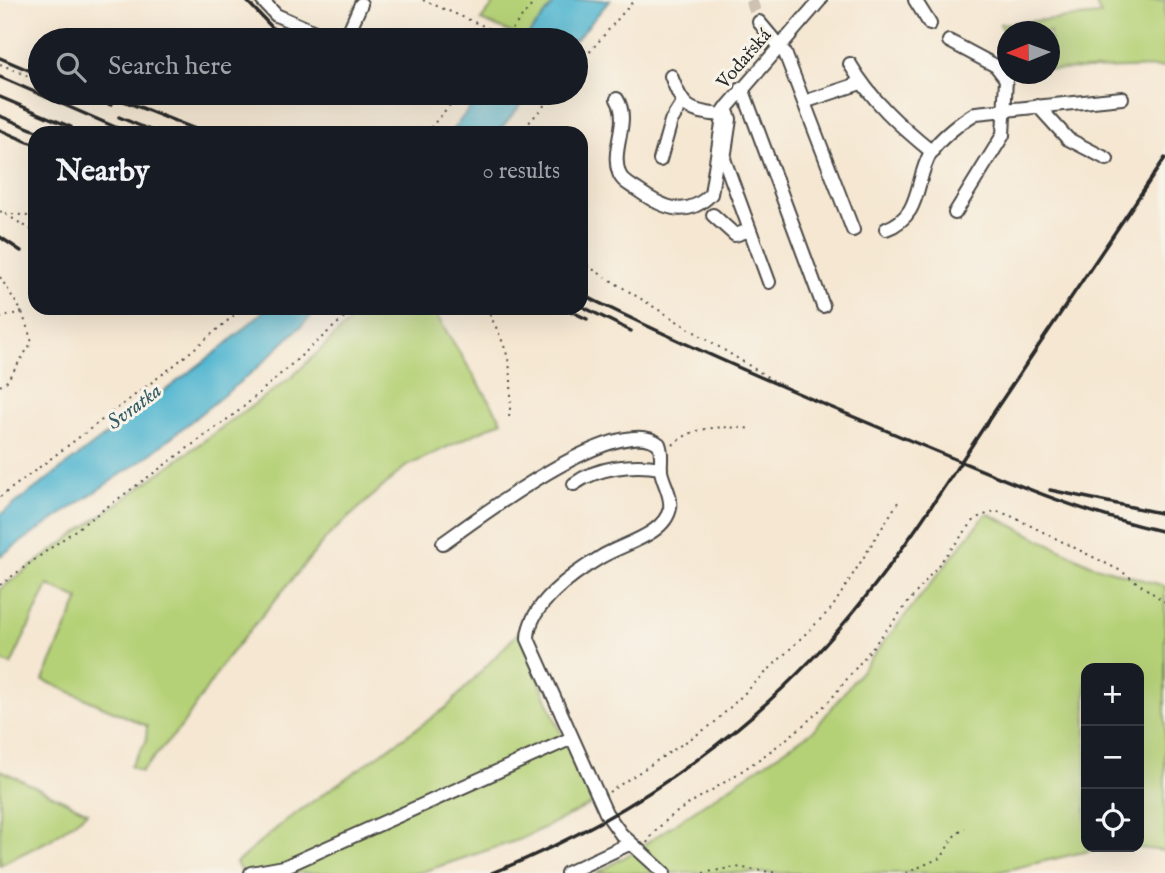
<!DOCTYPE html>
<meta charset="utf-8">
<style>
body{margin:0;font-family:"IM FELL English",serif;background:#242831;color:#f1f3f6}
.controls{position:absolute;right:21px;bottom:21px;display:grid;overflow:hidden;border-radius:14px;box-shadow:0 7px 28px #0002}
.controls button{width:63px;height:63px;display:grid;place-items:center;padding:0;border:0;border-bottom:2px solid #363941;background:#171b24;color:#f1f3f6;font:35px sans-serif}
.compass{position:absolute;left:997px;top:21px;width:63px;height:63px;border-radius:50%;background:#171b24;box-shadow:0 7px 28px #0002;rotate:269deg}
.list{margin:0;padding:0;list-style:none}
h2{display:flex;justify-content:space-between;align-items:center;height:91px;margin:0;padding:0 28px;font-size:30px}
h2 small{font-size:23px;font-weight:400;color:#9ea1a6}
.icon{flex:none;width:38px;height:38px;fill:none;stroke:currentColor;stroke-width:2;stroke-linecap:round;stroke-linejoin:round}
.map{position:relative;flex:none;width:1165px;height:873px;overflow:hidden}
.search{position:absolute;background:#171b24;box-shadow:0 7px 28px #0002;left:28px;top:28px;width:560px;height:77px;display:flex;align-items:center;gap:18px;box-sizing:border-box;padding:0 24px;border-radius:38px;color:#9ea1a6;font-size:26px}
.panel{position:absolute;background:#171b24;box-shadow:0 7px 28px #0002;left:28px;top:126px;width:560px;height:189px;border-radius:21px}
.map>svg:first-child{display:block}
.green{fill:#b5d177;stroke:#707e51;stroke-width:2}
.water{fill:#51b6d0;stroke:#3e707e;stroke-width:2}
.lines{fill:none;stroke-linecap:round;stroke-linejoin:round}
.minor-tunnel{stroke:#cdc1b1;stroke-width:12;stroke-dasharray:12 6;stroke-linecap:butt}
.minor-casing{stroke:#494744;stroke-width:16}
.path{stroke:#494744;stroke-width:2;stroke-dasharray:2 5;stroke-linecap:butt}
.minor{stroke:#fff;stroke-width:12}
.rail{stroke:#2b2b2b;stroke-width:3.5}
.labels{text-anchor:middle;stroke-width:6;stroke-linejoin:round;paint-order:stroke}
.street-label{font-size:19px;fill:#2b2b2b;stroke:#f7f3e8}
.water-label{font-size:21px;font-style:italic;fill:#385c65;stroke:#f7f3e8}
</style>
<div class="map">
<svg width="1165" height="873" viewBox="0 0 1165 873">
<rect width="100%" height="100%" fill="#f7f3e8"/>
<filter id="ink" filterUnits="userSpaceOnUse"><feTurbulence type="fractalNoise" baseFrequency=".0143" numOctaves="2"/><feDisplacementMap in="SourceGraphic" scale="14" xChannelSelector="R" yChannelSelector="G"/><feConvolveMatrix kernelMatrix="1 2 1 2 8 2 1 2 1" color-interpolation-filters="sRGB"/></filter>
<filter id="wash" filterUnits="userSpaceOnUse"><feTurbulence type="fractalNoise" baseFrequency=".00686" numOctaves="4" result="noise"/><feDisplacementMap in="SourceGraphic" scale="28" xChannelSelector="R" yChannelSelector="G"/><feGaussianBlur stdDeviation="1.57" result="paint"/><feColorMatrix in="noise" values="0 0 0 0 0 0 0 0 0 0 0 0 0 0 0 0 0 1.4 0 .05"/><feComposite in="paint" operator="in"/></filter>
<g filter="url(#wash)">
<rect width="100%" height="100%" fill="#f5e7d2"/>
<!-- green -->
<path class="green" d="M 497,0 L 557,0 L 526,39 L 481,20 Z
M 1094,0 L 1165,0 L 1165,67 L 1050,70 L 1050,32 L 1007,32 L 1007,42 L 1000,24 L 1101,15 Z
M 364,308 L 432,308 L 502,421 L 405,467 L 329,535 L 226,659 L 182,726 L 141,772 L 130,766 L 146,742 L 147,726 L 43,680 L 79,599 L 48,585 L 11,665 L 0,660 L 0,589 L 293,376 Z
M 987,513 L 1092,565 L 1165,586 L 1165,851 L 1130,847 L 1139,847 L 1139,668 L 1086,668 L 1086,847 L 1105,847 L 994,873 L 597,873 L 633,852 L 814,730 Z
M 519,632 L 562,736 L 596,802 L 521,839 L 419,873 L 242,873 L 236,863 L 285,821 L 447,707 Z
M 0,770 L 88,812 L 50,840 L 0,865 Z"/>
<!-- water -->
<path class="water" d="M 557,0 L 610,0 L 576,40 L 524,40 Z
M 482,93 L 531,93 L 497,133 L 450,133 Z
M 267,308 L 320,308 L 256,369 L 148,456 L 0,556 L 0,515 L 224,346 Z"/>
</g>
<g filter="url(#ink)">
<g class="lines">
<!-- minor-tunnel -->
<path class="minor-tunnel" d="M 751,0 L 759,22"/>
<!-- minor casing -->
<g class="minor-casing">
<path id="minor" d="M 262,0 L 276,15 L 333,40
M 915,0 L 930,24
M 759,22 L 785,53 L 853,230
M 345,40 L 361,4
M 949,41 L 996,66 L 1006,79 L 1003,135 L 955,213
M 850,64 C 871,100 900,126 932,152
M 671,76 C 683,108 688,112 722,115
M 742,88 L 823,306
M 617,99 C 631,122 610,149 619,173 C 622,182 632,186 639,191 C 663,208 687,219 711,194 L 724,111 L 820,0
M 804,102 L 861,83
M 1038,106 L 1068,139 L 1107,159
M 726,108 L 730,119 L 724,159 L 769,282
M 660,160 L 671,121 L 683,102
M 713,215 L 735,235 L 750,230
M 886,229 C 923,215 914,181 931,152 C 940,138 962,121 976,113 L 1122,98
M 574,484 C 597,467 633,463 661,468
M 443,543 C 480,517 618,411 659,444 C 663,454 660,461 661,471 C 663,483 672,495 670,508 C 665,535 622,544 601,557 C 574,573 528,605 528,639 L 606,813 L 621,834 L 664,873
M 251,873 L 284,867 L 572,738
M 567,873 L 631,843"/>
</g>
<!-- path -->
<path class="path" d="M 423,0 L 507,36
M 503,40 L 536,0
M 0,64 L 40,81
M 576,68 L 634,0
M 67,93 L 90,102 L 93,93
M 432,100 L 452,101
M 63,133 L 67,121
M 426,133 L 460,93
M 520,133 L 555,93
M 0,211 L 35,232
M 5,213 L 35,217
M 581,262 L 779,384
M 0,277 L 22,312 L 32,342 L 7,381 L 0,386
M 486,308 C 509,350 515,370 509,417
M 0,318 L 22,312
M 673,445 C 693,425 725,426 752,429
M 0,497 L 172,367 L 243,308
M 0,585 L 240,410 L 355,308
M 609,792 L 713,724 L 832,608 L 900,499
M 647,843 C 664,814 701,798 728,780 C 765,756 800,731 831,699 L 976,518 L 995,511 L 1009,515 L 1121,571 L 1165,602
M 703,873 L 735,867 L 777,873
M 906,873 L 942,857 L 953,837 L 965,828"/>
<!-- minor -->
<use href="#minor" class="minor"/>
<!-- rail -->
<path class="rail" d="M 246,0 L 284,40
M 0,58 L 40,75
M 0,77 L 129,133
M 82,93 L 111,105
M 104,93 L 205,133
M 0,97 L 71,127
M 0,116 L 41,133
M 119,117 L 157,133
M 0,130 L 35,145
M 0,237 L 21,251
M 581,294 C 700,353 822,404 945,455 C 1017,485 1088,515 1165,532
M 581,306 L 631,331
M 564,308 L 587,319
M 1050,490 L 1165,514
M 492,873 C 636,816 767,722 863,600 C 912,539 953,473 996,409 C 1052,325 1109,242 1165,158"/>
</g>
</g>
<g class="labels">
<!-- street labels -->
<g class="street-label">
<text transform="translate(743 58) rotate(-49)" y="7">Vodařská</text>
</g>
<!-- water labels -->
<g class="water-label">
<text transform="translate(134 406) rotate(-37)" y="7">Svratka</text>
</g>
</g>
</svg>
<div class="controls">
<button>+</button>
<button>−</button>
<button><svg class="icon" aria-label="locate" viewBox="0 0 24 24"><circle cx="12" cy="12" r="6"/><path d="M12 2v4M12 18v4M2 12h4M18 12h4"/></svg></button>
</div>
<svg class="compass" viewBox="-18 -18 36 36"><path d="M0-13l5 13h-10z" fill="#e53935"/><path d="M0 13l5-13h-10z" fill="#9ea1a6"/></svg>
<div class="search"><svg class="icon" aria-label="search" viewBox="0 0 24 24"><circle cx="10" cy="10" r="6"/><path d="M15 15l6 6"/></svg>Search here</div>
<section class="panel">
<h2>Nearby<small>0 results</small></h2>
<ul class="list">
</ul>
</section>
</div>
